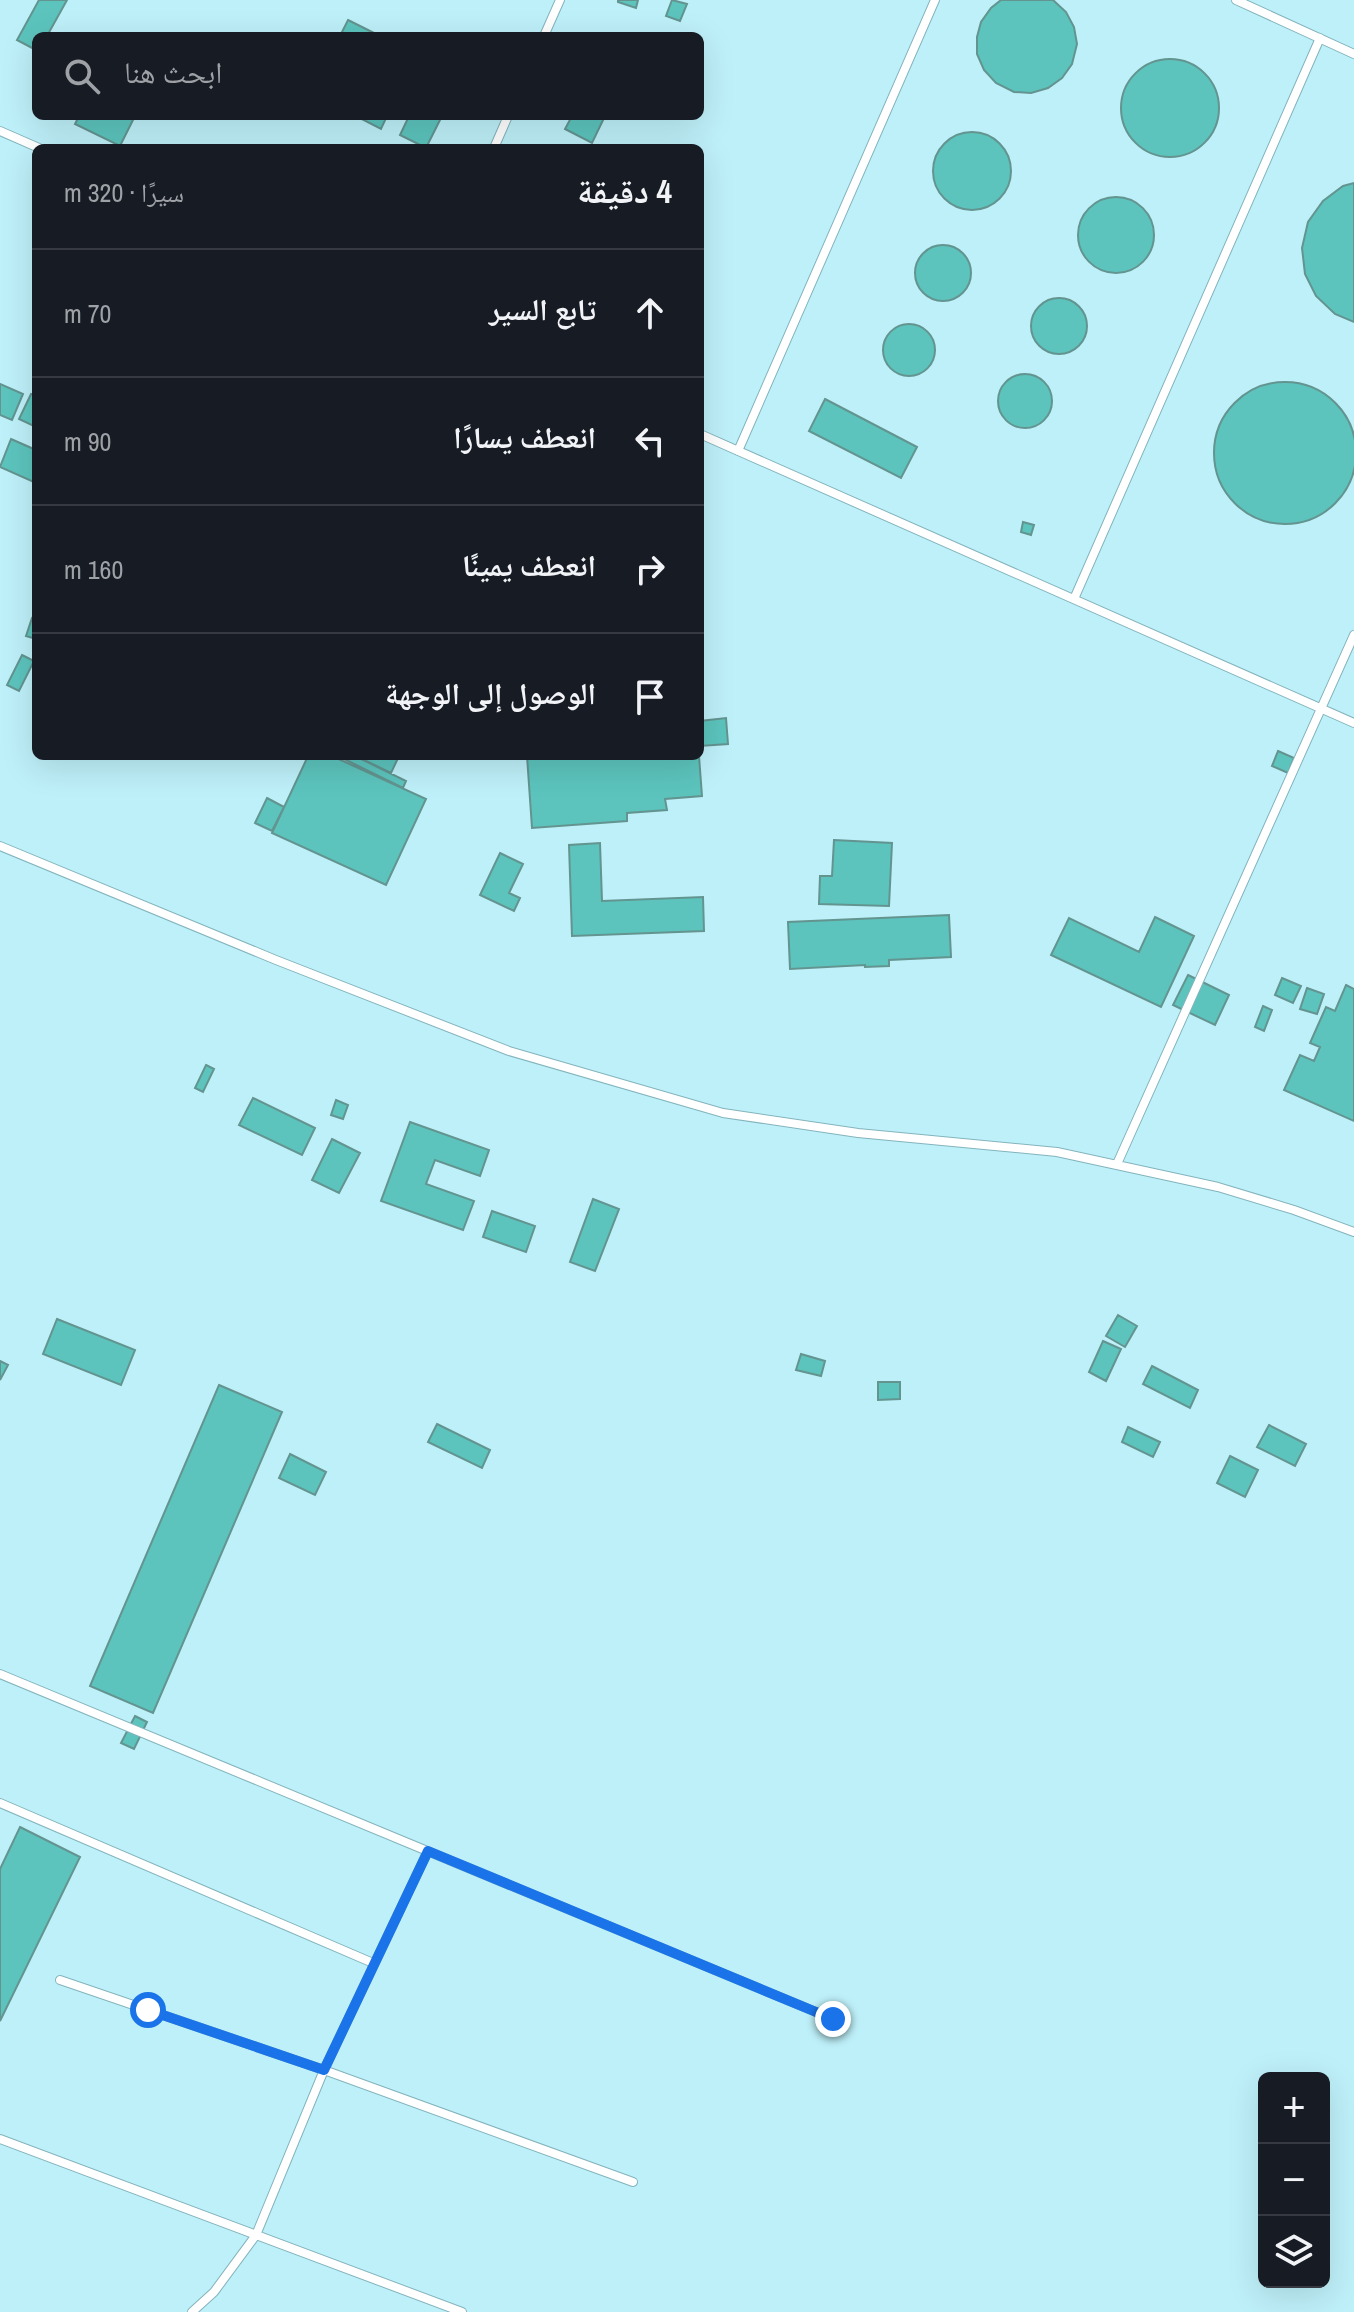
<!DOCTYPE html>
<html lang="ar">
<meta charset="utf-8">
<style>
body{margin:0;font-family:"Archivo Narrow","Noto Naskh Arabic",sans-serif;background:#242831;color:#f1f3f6;direction:rtl}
.controls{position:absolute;right:24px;bottom:24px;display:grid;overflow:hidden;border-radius:12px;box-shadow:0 8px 32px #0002}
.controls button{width:72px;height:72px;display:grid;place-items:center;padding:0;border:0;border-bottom:2px solid #363941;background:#171b24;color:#f1f3f6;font:40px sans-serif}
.stop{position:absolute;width:24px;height:24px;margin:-18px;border:6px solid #1a73e8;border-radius:50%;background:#fff}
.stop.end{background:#1a73e8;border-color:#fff;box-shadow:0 2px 8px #0008}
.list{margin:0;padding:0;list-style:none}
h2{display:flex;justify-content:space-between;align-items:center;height:104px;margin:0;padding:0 32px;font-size:34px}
h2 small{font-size:26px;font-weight:400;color:#9ea1a6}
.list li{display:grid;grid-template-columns:52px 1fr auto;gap:24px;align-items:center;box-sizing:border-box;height:128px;padding:0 32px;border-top:2px solid #363941}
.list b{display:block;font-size:30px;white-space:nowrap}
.list em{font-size:26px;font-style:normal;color:#9ea1a6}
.icon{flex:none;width:44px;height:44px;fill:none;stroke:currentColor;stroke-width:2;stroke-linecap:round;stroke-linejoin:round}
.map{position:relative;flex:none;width:1354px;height:2312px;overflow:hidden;direction:ltr}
.search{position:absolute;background:#171b24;box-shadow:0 8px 32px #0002;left:32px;top:32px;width:672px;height:88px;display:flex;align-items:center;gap:20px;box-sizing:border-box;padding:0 28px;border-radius:12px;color:#9ea1a6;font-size:30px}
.panel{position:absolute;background:#171b24;box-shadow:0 8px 32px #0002;left:32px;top:144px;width:672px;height:616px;border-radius:12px;direction:rtl}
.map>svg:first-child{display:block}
.building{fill:#5cc4bd;stroke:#639490;stroke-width:2}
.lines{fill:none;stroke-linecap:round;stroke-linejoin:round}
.lane-casing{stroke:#83b4bd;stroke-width:10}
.lane{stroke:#fff;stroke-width:8}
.route{stroke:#1a73e8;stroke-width:10}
</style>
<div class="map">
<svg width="1354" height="2312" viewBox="0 0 1354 2312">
<rect width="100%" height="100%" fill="#bef0f9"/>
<!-- building -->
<path class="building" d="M 39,0 L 67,0 L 47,36 L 36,36 L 36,50 L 17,40 Z
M 618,0 L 638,0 L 636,8 L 618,2 Z
M 672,0 L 687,4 L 680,21 L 666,16 Z
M 1001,0 L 1053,0 L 1066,12 L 1074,27 L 1077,44 L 1072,64 L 1062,78 L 1048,88 L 1031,93 L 1014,92 L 996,83 L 984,70 L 977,54 L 977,37 L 981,22 L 991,8 Z
M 348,20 L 374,33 L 372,36 L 340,36 Z
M1121 108a49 49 0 1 1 98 0a49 49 0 1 1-98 0Z
M 79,116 L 125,116 L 133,120 L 120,146 L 75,124 Z
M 356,116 L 387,116 L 381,129 Z
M 409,116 L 442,116 L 426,148 L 400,135 Z
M 572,116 L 605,116 L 592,143 L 565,129 Z
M933 171a39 39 0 1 1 78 0a39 39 0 1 1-78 0Z
M 1354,183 L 1354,322 L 1335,314 L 1316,296 L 1305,274 L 1302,248 L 1308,222 L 1323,201 L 1343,186 Z
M1078 235a38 38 0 1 1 76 0a38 38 0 1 1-76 0Z
M915 273a28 28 0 1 1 56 0a28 28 0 1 1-56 0Z
M1031 326a28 28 0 1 1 56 0a28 28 0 1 1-56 0Z
M883 350a26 26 0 1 1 52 0a26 26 0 1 1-52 0Z
M998 401a27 27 0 1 1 54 0a27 27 0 1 1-54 0Z
M1214 453a71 71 0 1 1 142 0a71 71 0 1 1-142 0Z
M 0,384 L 23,394 L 12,420 L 0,415 Z
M 31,394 L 36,396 L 36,427 L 19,419 Z
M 825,399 L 917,447 L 901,478 L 809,431 Z
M 11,439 L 36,450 L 36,483 L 0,467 Z
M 1023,522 L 1034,525 L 1031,535 L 1021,532 Z
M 32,618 L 36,619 L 36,639 L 26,636 Z
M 22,655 L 34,661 L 19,691 L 7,685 Z
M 726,718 L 728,744 L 700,746 L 700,721 Z
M 1278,751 L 1294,758 L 1288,773 L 1272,766 Z
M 308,756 L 332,756 L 426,799 L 386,885 L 272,833 Z
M 338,756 L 355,756 L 406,781 L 403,788 Z
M 356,756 L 399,756 L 391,773 Z
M 527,756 L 699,756 L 702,796 L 665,799 L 667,810 L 627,813 L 627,821 L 532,828 Z
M 267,798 L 284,807 L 272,831 L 255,823 Z
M 834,840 L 892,843 L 889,906 L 819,904 L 820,876 L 832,876 Z
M 600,843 L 602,901 L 703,897 L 704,931 L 572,936 L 569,845 Z
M 500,853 L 523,864 L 509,893 L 520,898 L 514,911 L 480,895 Z
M 949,915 L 951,957 L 889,960 L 889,966 L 865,967 L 865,965 L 790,969 L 788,922 Z
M 1155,917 L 1194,936 L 1161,1007 L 1051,955 L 1069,918 L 1139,952 Z
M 1188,975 L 1229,995 L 1215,1025 L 1173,1005 Z
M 1282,978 L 1301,986 L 1293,1003 L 1275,995 Z
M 1346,985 L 1354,989 L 1354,1121 L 1284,1090 L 1300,1055 L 1314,1061 L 1320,1047 L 1310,1043 L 1326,1007 L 1335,1011 Z
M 1307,988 L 1324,994 L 1317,1014 L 1300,1009 Z
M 1263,1006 L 1272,1010 L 1264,1031 L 1255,1027 Z
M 206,1065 L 214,1069 L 203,1092 L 195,1088 Z
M 253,1098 L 315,1128 L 302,1155 L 239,1125 Z
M 336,1100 L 348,1105 L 343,1119 L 331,1115 Z
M 410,1122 L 489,1150 L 480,1176 L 435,1160 L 426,1184 L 474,1201 L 463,1230 L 381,1201 Z
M 332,1139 L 360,1153 L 339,1193 L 312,1180 Z
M 593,1199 L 619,1209 L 595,1271 L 570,1262 Z
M 492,1211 L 535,1226 L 526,1252 L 483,1237 Z
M 1118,1315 L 1137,1326 L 1125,1347 L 1106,1336 Z
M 57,1319 L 135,1350 L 121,1385 L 43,1354 Z
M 1103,1341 L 1121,1349 L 1106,1381 L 1089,1372 Z
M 801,1354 L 825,1361 L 821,1376 L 796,1370 Z
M 0,1361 L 8,1365 L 0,1380 Z
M 1152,1366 L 1198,1390 L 1190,1408 L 1143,1384 Z
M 878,1382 L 900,1382 L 900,1399 L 878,1400 Z
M 219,1385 L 282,1412 L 153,1713 L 90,1686 Z
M 437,1424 L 490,1450 L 482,1468 L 428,1442 Z
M 1269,1425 L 1306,1444 L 1295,1466 L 1257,1447 Z
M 1128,1427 L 1160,1442 L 1153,1457 L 1122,1442 Z
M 290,1454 L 326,1472 L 315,1495 L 279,1478 Z
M 1230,1456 L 1258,1470 L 1245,1497 L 1217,1483 Z
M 135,1716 L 147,1722 L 134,1749 L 121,1743 Z
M 20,1827 L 80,1857 L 0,2021 L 0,1869 Z"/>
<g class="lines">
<!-- lane casing -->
<g class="lane-casing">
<path id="lane" d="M 1236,0 L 1354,54
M 544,36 L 560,0
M 0,131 L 39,148
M 494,148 L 508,116
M 700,434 L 1354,723
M 738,451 L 935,0
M 1074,599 L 1320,38
M 0,846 L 276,960 L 509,1051 L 723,1113 L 858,1133 L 1057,1152 L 1218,1187 L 1294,1210 L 1354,1232
M 1117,1164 L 1354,635
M 0,1674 L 833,2019
M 0,1803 L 373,1963
M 60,1980 L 324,2070 L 633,2182
M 0,2139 L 462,2312
M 192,2312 L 214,2292 L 256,2235 L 324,2070 L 428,1851"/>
</g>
<!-- lane -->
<use href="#lane" class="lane"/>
</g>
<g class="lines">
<!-- route -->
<path class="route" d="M 148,2010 L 324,2070 L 428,1851 L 833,2019"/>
</g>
</svg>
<div class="controls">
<button>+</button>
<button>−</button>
<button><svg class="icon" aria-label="layers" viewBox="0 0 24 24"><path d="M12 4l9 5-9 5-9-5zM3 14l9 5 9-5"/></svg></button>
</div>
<div class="stop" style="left:148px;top:2010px"></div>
<div class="stop end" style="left:833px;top:2019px"></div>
<div class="search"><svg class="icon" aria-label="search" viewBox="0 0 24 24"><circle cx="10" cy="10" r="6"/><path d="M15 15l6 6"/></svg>ابحث هنا</div>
<section class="panel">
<h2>4 دقيقة<small>سيرًا · 320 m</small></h2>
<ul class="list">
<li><svg class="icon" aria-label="ahead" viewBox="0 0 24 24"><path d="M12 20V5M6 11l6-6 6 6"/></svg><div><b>تابع السير</b></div><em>70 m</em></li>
<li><svg class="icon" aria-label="left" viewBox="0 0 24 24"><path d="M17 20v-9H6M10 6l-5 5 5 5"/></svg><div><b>انعطف يسارًا</b></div><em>90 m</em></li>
<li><svg class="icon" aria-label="right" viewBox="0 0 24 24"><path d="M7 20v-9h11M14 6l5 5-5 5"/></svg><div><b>انعطف يمينًا</b></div><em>160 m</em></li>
<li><svg class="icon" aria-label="arrive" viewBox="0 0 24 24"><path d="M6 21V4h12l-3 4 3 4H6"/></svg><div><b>الوصول إلى الوجهة</b></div></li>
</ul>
</section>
</div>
